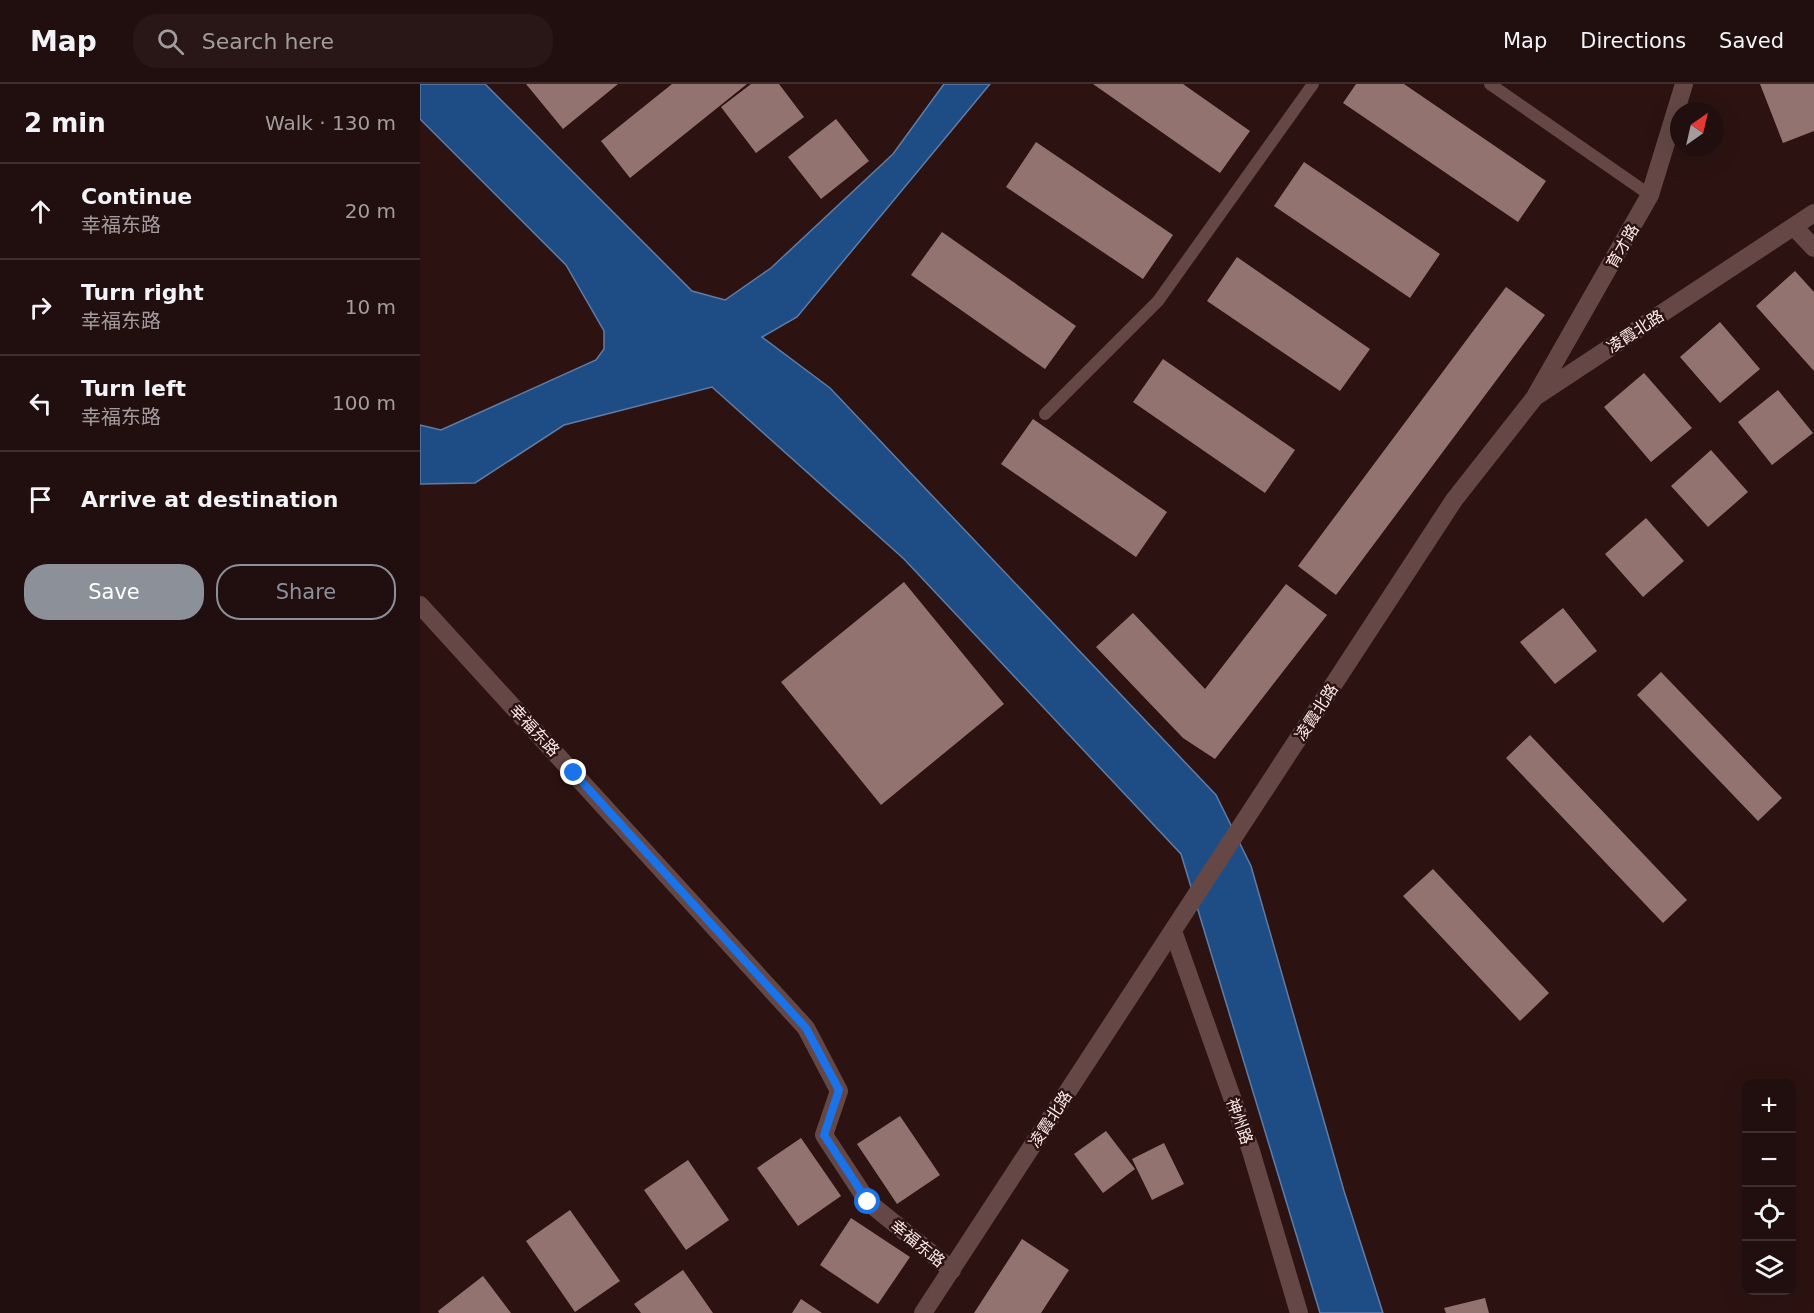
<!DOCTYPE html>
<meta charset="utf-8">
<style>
body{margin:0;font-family:"DejaVu Sans","Noto Sans SC",sans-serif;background:#291717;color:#f1f3f6}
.controls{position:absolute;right:18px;bottom:18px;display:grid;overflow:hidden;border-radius:12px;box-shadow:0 6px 24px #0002}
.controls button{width:54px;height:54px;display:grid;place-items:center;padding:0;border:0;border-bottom:2px solid #3e2e2e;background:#210e0e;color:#f1f3f6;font:30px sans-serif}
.compass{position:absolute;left:1250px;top:18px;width:54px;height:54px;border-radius:50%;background:#210e0e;box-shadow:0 6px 24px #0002;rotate:34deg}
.stop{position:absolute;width:18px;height:18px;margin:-14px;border:4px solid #1a73e8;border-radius:50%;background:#fff}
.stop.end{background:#1a73e8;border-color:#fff;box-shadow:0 2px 6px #0008}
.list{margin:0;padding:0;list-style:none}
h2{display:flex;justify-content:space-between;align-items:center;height:78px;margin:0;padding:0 24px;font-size:26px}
h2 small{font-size:20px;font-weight:400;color:#a29c9e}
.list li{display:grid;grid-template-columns:39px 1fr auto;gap:18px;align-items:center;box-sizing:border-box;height:96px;padding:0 24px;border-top:2px solid #3e2e2e}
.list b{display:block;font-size:22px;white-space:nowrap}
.list p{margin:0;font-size:20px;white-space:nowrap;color:#a29c9e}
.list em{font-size:20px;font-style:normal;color:#a29c9e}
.actions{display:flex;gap:12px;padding:18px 24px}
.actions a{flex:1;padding:14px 0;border:2px solid #8c9099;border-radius:24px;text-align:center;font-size:21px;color:#8c9099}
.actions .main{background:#8c9099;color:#fff}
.icon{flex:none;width:33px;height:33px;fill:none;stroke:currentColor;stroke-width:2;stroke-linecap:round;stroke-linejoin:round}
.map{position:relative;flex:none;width:1394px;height:1229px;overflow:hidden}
header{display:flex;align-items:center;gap:36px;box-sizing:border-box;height:84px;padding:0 30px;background:#210e0e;border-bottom:2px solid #3e2e2e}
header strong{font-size:28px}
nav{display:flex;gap:33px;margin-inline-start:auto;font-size:21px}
.search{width:420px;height:54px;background:#291717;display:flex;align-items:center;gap:15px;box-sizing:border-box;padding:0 21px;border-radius:24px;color:#a29c9e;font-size:22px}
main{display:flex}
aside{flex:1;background:#210e0e}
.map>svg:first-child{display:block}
.water{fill:#1e4d86;stroke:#617ca4;stroke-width:1.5}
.building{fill:#937370}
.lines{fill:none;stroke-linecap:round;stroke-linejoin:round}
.service{stroke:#654846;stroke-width:12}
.minor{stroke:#654846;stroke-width:18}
.tertiary{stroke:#654846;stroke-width:18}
.route{stroke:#1a73e8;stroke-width:8}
.labels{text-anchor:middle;stroke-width:5;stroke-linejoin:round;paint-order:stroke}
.street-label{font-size:16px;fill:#fdeae9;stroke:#2c1312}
</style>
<header>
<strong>Map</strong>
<div class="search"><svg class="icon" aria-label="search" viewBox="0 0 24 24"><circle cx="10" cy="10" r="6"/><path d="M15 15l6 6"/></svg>Search here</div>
<nav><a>Map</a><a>Directions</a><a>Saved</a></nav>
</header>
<main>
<aside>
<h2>2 min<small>Walk · 130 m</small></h2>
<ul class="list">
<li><svg class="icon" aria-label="ahead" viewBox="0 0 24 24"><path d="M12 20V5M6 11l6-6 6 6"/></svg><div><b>Continue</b><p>幸福东路</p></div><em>20 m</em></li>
<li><svg class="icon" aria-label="right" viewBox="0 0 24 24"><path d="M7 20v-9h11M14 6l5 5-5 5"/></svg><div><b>Turn right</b><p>幸福东路</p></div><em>10 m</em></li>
<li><svg class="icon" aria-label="left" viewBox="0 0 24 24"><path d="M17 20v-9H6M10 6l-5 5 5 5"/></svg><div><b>Turn left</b><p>幸福东路</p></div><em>100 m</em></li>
<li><svg class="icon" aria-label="arrive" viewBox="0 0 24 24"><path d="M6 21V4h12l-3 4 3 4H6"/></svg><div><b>Arrive at destination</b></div></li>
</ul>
<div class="actions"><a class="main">Save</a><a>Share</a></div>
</aside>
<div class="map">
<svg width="1394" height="1229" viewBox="0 0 1394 1229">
<rect width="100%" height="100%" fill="#2c1312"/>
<!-- water -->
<path class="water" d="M 0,0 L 65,0 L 272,207 L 305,216 L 351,184 L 473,70 L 524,0 L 570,0 L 377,233 L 342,253 L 410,304 L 796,711 L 831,782 L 924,1107 L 963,1229 L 900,1229 L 761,770 L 484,475 L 292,303 L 144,341 L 55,399 L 0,400 L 0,341 L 21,346 L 176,276 L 184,265 L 184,247 L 146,181 L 0,35 Z"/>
<!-- building -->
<path class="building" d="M 106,0 L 198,0 L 143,45 Z
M 252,0 L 327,0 L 210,94 L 181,57 Z
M 331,0 L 359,0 L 384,33 L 336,69 L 301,23 Z
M 673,0 L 763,0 L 830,47 L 800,89 Z
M 936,0 L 984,0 L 1126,97 L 1098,138 L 923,19 Z
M 1340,0 L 1394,0 L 1394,47 L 1363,59 Z
M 416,35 L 449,77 L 401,115 L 368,73 Z
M 616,58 L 753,151 L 723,195 L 586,103 Z
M 884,78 L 1020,170 L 990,214 L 854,122 Z
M 522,148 L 656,242 L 625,285 L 491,191 Z
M 817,173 L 950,265 L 920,307 L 787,217 Z
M 1375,187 L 1394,208 L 1394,287 L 1336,222 Z
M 1086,203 L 1125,231 L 916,511 L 878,482 Z
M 1300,238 L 1340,285 L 1300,319 L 1260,273 Z
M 743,275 L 875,366 L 845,409 L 713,318 Z
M 1224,289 L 1272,344 L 1231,378 L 1184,323 Z
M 1358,306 L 1393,349 L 1352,381 L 1318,338 Z
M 613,335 L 747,428 L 716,473 L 581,380 Z
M 1291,366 L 1328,408 L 1288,443 L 1251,402 Z
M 1226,434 L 1264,477 L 1223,513 L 1185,470 Z
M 484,498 L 584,620 L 461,721 L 361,598 Z
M 866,500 L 907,531 L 795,675 L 763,654 L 676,563 L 713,529 L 785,605 Z
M 1143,524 L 1177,567 L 1135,600 L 1100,558 Z
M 1241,588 L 1362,714 L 1338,737 L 1217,611 Z
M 1110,651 L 1267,816 L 1243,839 L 1086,674 Z
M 1013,785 L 1129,909 L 1100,937 L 983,812 Z
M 480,1032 L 520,1091 L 477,1120 L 437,1060 Z
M 686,1047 L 715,1085 L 683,1109 L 654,1070 Z
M 381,1054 L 421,1112 L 378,1142 L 337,1084 Z
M 744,1059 L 764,1100 L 732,1116 L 712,1075 Z
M 268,1076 L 309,1136 L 266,1166 L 224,1106 Z
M 150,1126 L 200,1197 L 155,1228 L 106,1157 Z
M 431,1134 L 490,1173 L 458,1220 L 400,1181 Z
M 602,1155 L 649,1186 L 621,1229 L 554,1229 Z
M 263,1186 L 293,1229 L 221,1229 L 214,1220 Z
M 63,1192 L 91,1229 L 19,1229 L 18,1227 Z
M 1065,1214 L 1069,1229 L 1026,1229 L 1024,1224 Z
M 381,1215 L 402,1229 L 372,1229 Z"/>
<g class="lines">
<!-- service -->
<path class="service" d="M 1070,0 L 1230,111
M 625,330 L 738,217 L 893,0"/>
<!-- minor -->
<path class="minor" d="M 1374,143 L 1394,164
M 0,521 L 386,944 L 419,1007 L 404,1051 L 448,1118 L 532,1186
M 753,847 L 831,1067 L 879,1229"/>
<!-- tertiary -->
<path class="tertiary" d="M 1116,311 L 1230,111 L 1264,0
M 503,1229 L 1034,416 L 1115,313 L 1394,129"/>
</g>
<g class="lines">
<!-- route -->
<path class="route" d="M 154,689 L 386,944 L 419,1006 L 404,1051 L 448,1118"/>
</g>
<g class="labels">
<!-- street labels -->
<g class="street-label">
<text transform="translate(1202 162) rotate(-60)" y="6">育才路</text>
<text transform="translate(1215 247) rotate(-33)" y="6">凌霞北路</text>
<text transform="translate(896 628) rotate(-57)" y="6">凌霞北路</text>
<text transform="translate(115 646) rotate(47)" y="6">幸福东路</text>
<text transform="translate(630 1035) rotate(-57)" y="6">凌霞北路</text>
<text transform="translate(820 1037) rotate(70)" y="6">神州路</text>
<text transform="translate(498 1159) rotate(39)" y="6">幸福东路</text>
</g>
</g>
</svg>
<div class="controls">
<button>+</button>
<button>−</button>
<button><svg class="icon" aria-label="locate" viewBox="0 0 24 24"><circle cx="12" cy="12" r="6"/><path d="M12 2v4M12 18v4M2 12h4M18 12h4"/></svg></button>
<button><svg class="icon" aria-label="layers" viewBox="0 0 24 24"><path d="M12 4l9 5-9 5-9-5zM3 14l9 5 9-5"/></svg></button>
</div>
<svg class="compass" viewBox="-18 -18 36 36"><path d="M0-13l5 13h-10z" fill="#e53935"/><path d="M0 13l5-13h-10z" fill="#a29c9e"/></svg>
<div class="stop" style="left:448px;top:1118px"></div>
<div class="stop end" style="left:154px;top:689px"></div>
</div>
</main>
